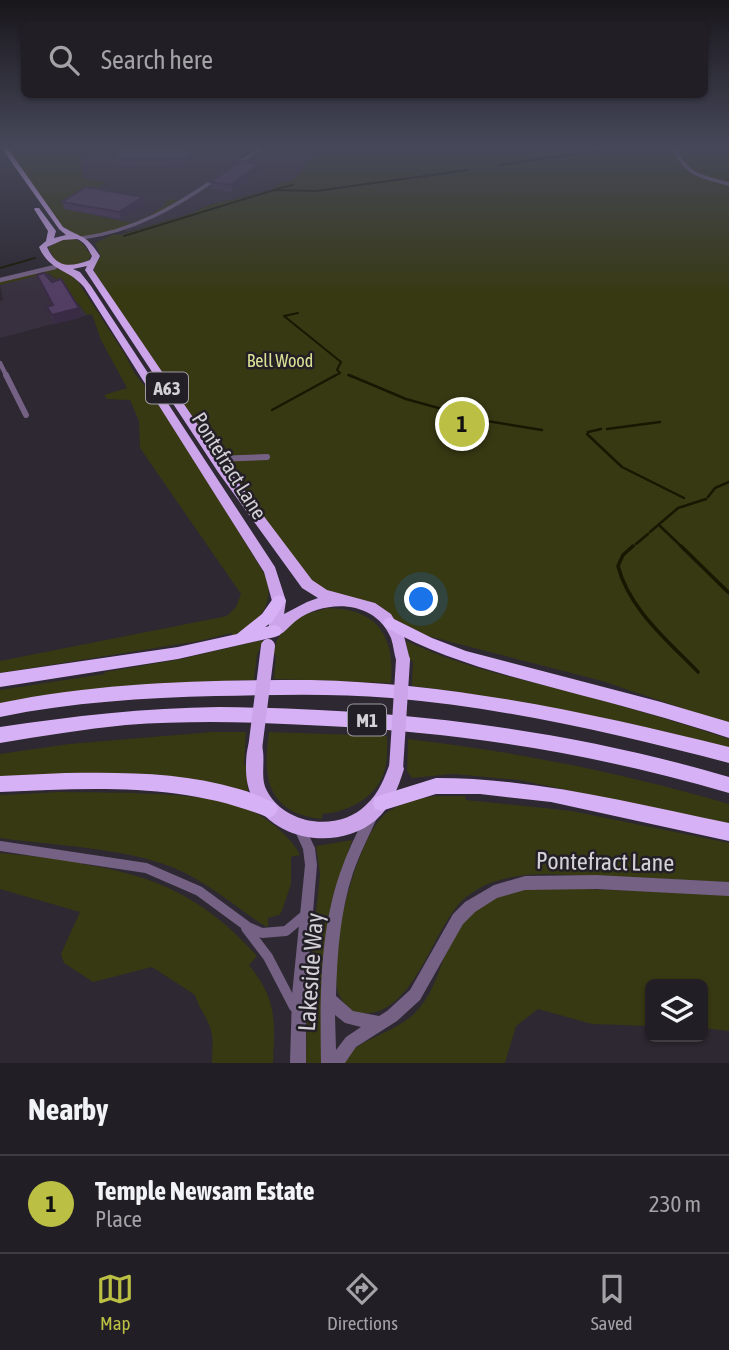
<!DOCTYPE html>
<style>
body{margin:0;font-family:"Asap Condensed",sans-serif;background:#2e2b32;color:#f1f3f6}
.controls{position:absolute;right:21px;bottom:21px;display:grid;overflow:hidden;border-radius:10px;box-shadow:0 2px 5px #0004}
.controls button{width:63px;height:63px;display:grid;place-items:center;padding:0;border:0;border-bottom:2px solid #3f3c42;background:#221e25;color:#f1f3f6;font:35px sans-serif}
.you{position:absolute;left:422px;top:600px;width:24px;height:24px;margin:-18px;border:5px solid #fff;border-radius:50%;background:#1a73e8;box-shadow:0 0 0 10px #1a73e833}
.badge{display:grid;place-items:center;width:46px;height:46px;border-radius:50%;background:#bbc044;color:#111;font-size:23px;font-weight:700}
.pin{position:absolute;translate:-50% -50%;border:4px solid #fff;box-shadow:0 2px 7px #0006}
.list{margin:0;padding:0;list-style:none}
h2{display:flex;justify-content:space-between;align-items:center;height:91px;margin:0;padding:0 28px;font-size:30px}
h2 small{font-size:23px;font-weight:400;color:#a2a2a7}
.list li{display:grid;grid-template-columns:46px 1fr auto;gap:21px;align-items:center;box-sizing:border-box;height:98px;padding:0 28px;border-top:2px solid #3f3c42}
.list b{display:block;font-size:26px;white-space:nowrap}
.list p{margin:0;font-size:23px;white-space:nowrap;color:#a2a2a7}
.list em{font-size:23px;font-style:normal;color:#a2a2a7}
.icon{flex:none;width:38px;height:38px;fill:none;stroke:currentColor;stroke-width:2;stroke-linecap:round;stroke-linejoin:round}
.map{position:relative;flex:none;width:729px;height:1063px;overflow:hidden}
.search{position:absolute;background:#221e25;box-shadow:0 2px 5px #0004;left:21px;right:21px;top:21px;height:77px;display:flex;align-items:center;gap:18px;box-sizing:border-box;padding:0 24px;border-radius:10px;color:#a2a2a7;font-size:26px}
.sheet{height:189px;background:#221e25}
nav{display:flex;justify-content:space-around;align-items:center;box-sizing:border-box;height:98px;border-top:2px solid #3f3c42;background:#221e25;font-size:19px;color:#a2a2a7}
nav a{display:grid;justify-items:center;gap:4px}
nav .on{color:#bbc044}
.map>svg:first-child{display:block}
.built{fill:#38303e}
.green{fill:#373913}
.lines{fill:none;stroke-linecap:round;stroke-linejoin:round}
.stream-far2{stroke:#171802;stroke-width:2}
.stream-far1{stroke:#171802;stroke-width:2.5}
.stream{stroke:#171802;stroke-width:3.5}
.minor-far3{stroke:#746184;stroke-width:3.5}
.minor-far2{stroke:#746184;stroke-width:4.5}
.minor-far1{stroke:#746184;stroke-width:6}
.minor{stroke:#746184;stroke-width:10}
.tertiary{fill:#746184;fill-rule:evenodd}
.trunk{fill:#cba4e9;fill-rule:evenodd}
.motorway{fill:#d7b1f5;fill-rule:evenodd}
.trunk-bridge{stroke:#cba4e9;stroke-width:14}
.wall{fill:#473555}
.shaded-wall{fill:#3a2b45}
.building{fill:#533e63;stroke:#3a2b45;stroke-width:2}
.labels{text-anchor:middle;stroke-width:5;stroke-linejoin:round;paint-order:stroke}
.far-park-label{font-size:18px;fill:#dce095;stroke:#231f27}
.shield{fill:#231f27;stroke:#9e9ba2;stroke-width:2}
.shield-label{font-size:19px;font-weight:bold;fill:#d3d0d6}
.street-label{font-size:21px;fill:#d3d0d6;stroke:#231f27}
.near-street-label{font-size:24px;fill:#d3d0d6;stroke:#231f27}
</style>
<div class="map">
<svg width="729" height="1063" viewBox="0 0 729 1063">
<rect width="100%" height="100%" fill="#2d2831"/>
<!-- built -->
<path class="built" d="M 14,146 L 323,146 L 293,180 L 280,183 L 271,190 L 209,205 L 192,213 L 127,232 L 118,225 L 80,230 Z
M 45,272 L 61,282 L 87,315 L 0,338 L 0,301 L 3,300 L 0,285 Z"/>
<!-- green -->
<path class="green" d="M 3,146 L 86,146 L 80,158 L 83,178 L 107,182 L 64,209 L 131,223 L 149,216 L 167,204 L 164,203 L 168,199 L 184,202 L 132,227 L 82,238 L 58,225 Z
M 323,146 L 729,146 L 729,724 L 602,681 L 428,636 L 406,627 L 370,602 L 328,592 L 303,576 L 231,470 L 217,455 L 94,272 L 94,265 L 101,256 L 95,243 L 114,234 L 120,235 L 192,213 L 209,205 L 271,190 L 280,183 L 293,180 Z
M 75,239 L 81,242 L 91,255 L 89,260 L 70,267 L 58,264 L 48,248 L 58,240 Z
M 53,268 L 69,272 L 77,280 L 124,353 L 135,374 L 155,399 L 203,474 L 267,578 C 274,605 258,626 233,636 L 231,633 L 199,641 L 0,673 L 0,661 L 227,616 L 236,607 L 241,594 L 140,448 L 139,421 L 130,400 L 107,399 L 104,395 L 127,388 L 101,340 L 92,314 L 87,315 L 78,303 L 74,303 L 61,282 L 48,273 L 0,285 L 0,281 Z
M 328,608 C 378,609 395,636 391,683 L 274,679 L 276,655 L 273,654 L 277,640 L 285,628 L 308,611 L 310,613 Z
M 263,640 L 257,655 L 254,680 L 176,683 L 0,704 L 0,690 L 104,674 L 105,672 L 181,659 Z
M 406,641 C 459,666 518,679 575,693 C 627,707 678,722 729,739 L 729,748 C 624,720 520,700 412,686 L 413,661 L 409,660 Z
M 212,732 L 246,732 L 244,765 L 246,765 L 248,793 L 0,779 L 0,754 L 69,744 Z
M 269,732 L 387,736 C 387,746 388,758 385,769 C 378,797 349,812 322,814 L 322,819 C 267,813 262,778 269,732 Z
M 408,739 C 518,752 623,773 729,804 L 729,824 L 519,780 L 453,774 L 412,778 L 407,771 Z
M 60,792 C 112,793 189,791 238,805 C 261,812 290,835 300,855 L 291,857 L 291,884 L 282,911 L 279,915 L 268,918 L 268,927 L 265,926 C 235,907 208,882 174,868 C 121,847 57,846 0,838 L 0,795 Z
M 436,796 L 465,796 L 466,800 L 572,811 L 729,843 L 729,882 L 546,874 C 516,875 489,878 465,898 C 431,927 415,1022 356,1013 C 347,1007 339,999 337,988 C 329,950 355,847 381,818 C 394,804 418,798 436,796 Z
M 352,840 L 331,905 L 325,945 L 321,1063 L 306,1063 L 307,1003 L 320,874 L 316,846 Z
M 0,853 L 83,861 L 82,864 C 156,875 206,899 257,956 L 249,965 C 277,1000 275,1020 273,1063 L 212,1063 C 212,1051 214,1038 210,1027 C 206,1015 199,1009 195,995 L 152,967 L 93,982 L 64,963 L 61,954 L 80,912 L 0,889 Z
M 523,887 L 729,894 L 729,1031 L 703,1028 L 703,984 L 650,984 L 650,1026 L 592,1024 L 538,1009 L 516,1026 L 505,1063 L 343,1063 C 347,1058 352,1050 357,1047 C 378,1033 404,1028 420,1007 C 435,989 439,969 447,949 C 464,911 486,900 523,887 Z"/>
<g class="lines">
<!-- stream-far2 -->
<path class="stream-far2" d="M 499,165 L 631,146
M 276,189 L 293,185
M 124,236 L 274,190 L 316,191 L 468,170
M 0,268 L 35,258
M 298,313 L 284,316 L 341,362 L 337,370 L 340,373 L 333,377
M 348,375 L 353,377"/>
<!-- stream-far1 -->
<path class="stream-far1" d="M 349,375 L 406,399 L 478,419
M 272,410 L 336,375
M 487,421 L 542,430
M 607,429 L 660,422
M 588,432 L 601,429
M 587,434 L 622,467 L 684,498
M 708,497 L 715,488 L 729,482
M 659,525 L 683,548
M 650,532 L 678,508 L 706,499
M 636,544 L 648,534
M 631,548 L 633,546"/>
<!-- stream -->
<path class="stream" d="M 633,546 L 623,555 L 618,566 C 629,609 668,641 698,672
M 681,546 L 729,593"/>
<!-- minor-far3 -->
<path class="minor-far3" d="M 684,146 L 675,150 C 687,176 703,177 729,184
M 236,165 L 264,146
M 82,238 C 134,231 175,207 217,178"/>
<!-- minor-far2 -->
<path class="minor-far2" d="M 0,280 L 55,267
M 0,363 L 7,377"/>
<!-- minor-far1 -->
<path class="minor-far1" d="M 6,375 L 26,415
M 215,459 L 267,457"/>
<!-- minor -->
<path class="minor" d="M 0,846 L 146,868 L 199,891 L 248,927 L 262,933 L 286,931 L 305,915
M 246,928 L 268,957 L 294,1007"/>
<!-- tertiary -->
<path class="tertiary" d="M 371,812 L 375,814 L 377,818 C 369,836 360,853 353,873 C 340,912 337,955 336,996 L 353,1011 L 379,1016 L 387,1011 L 410,990 L 453,914 L 465,902 L 494,885 L 525,876 L 596,875 L 729,882 L 729,896 L 596,889 L 525,890 L 497,898 L 475,912 L 463,924 L 420,1000 L 397,1021 L 356,1047 L 345,1063 L 321,1063 C 320,1000 319,934 340,873 C 347,853 356,833 367,814 ZM 335,1015 L 345,1023 L 361,1027 L 346,1037 L 336,1050 Z
M 299,821 L 303,823 L 315,848 L 317,865 L 306,995 L 306,1063 L 290,1063 L 292,995 L 305,865 L 303,849 L 293,827 L 295,823 Z"/>
<!-- trunk -->
<path class="trunk" d="M 0,146 L 6,146 L 63,227 C 83,239 86,234 100,256 L 93,270 L 226,466 L 312,580 L 327,590 L 375,603 L 391,614 L 404,636 L 410,660 L 408,665 L 403,666 L 398,665 C 394,656 394,647 391,638 C 375,600 326,599 297,620 C 288,626 282,639 270,635 L 268,631 L 272,601 L 264,572 L 84,287 C 68,268 50,272 39,247 L 46,241 L 48,231 L 34,209 L 35,208 L 39,208 L 56,231 L 54,238 L 66,235 L 59,229 ZM 77,239 C 85,242 88,249 92,256 L 90,260 C 70,267 57,269 47,247 L 63,240 ZM 87,266 L 85,270 L 218,472 L 302,588 L 318,598 L 307,602 L 284,614 L 286,601 L 275,567 L 91,286 L 80,272 L 73,269 Z
M 255,741 L 261,743 C 267,758 259,777 267,791 C 286,826 339,832 366,805 C 379,793 384,779 390,763 L 396,761 L 402,763 L 404,769 C 398,788 391,807 376,820 C 330,858 247,835 246,770 C 246,761 246,752 249,743 Z"/>
<!-- motorway -->
<path class="motorway" d="M 279,595 L 284,597 L 286,601 L 272,622 L 265,627 L 275,625 L 280,627 L 282,631 L 280,635 L 275,637 L 178,659 L 0,687 L 0,673 L 178,647 L 237,634 L 262,614 L 274,597 Z
M 390,617 L 432,638 L 466,651 L 661,702 L 729,722 L 729,738 C 672,719 615,704 558,689 C 498,673 439,658 385,627 L 383,623 L 385,619 Z
M 311,680 C 453,683 592,713 729,747 L 729,763 C 618,734 506,708 391,698 C 332,693 275,695 216,696 C 143,698 72,702 0,717 L 0,703 C 102,682 207,680 311,680 Z
M 219,707 C 394,709 560,727 729,777 L 729,793 C 595,754 467,733 327,726 C 260,722 193,720 126,725 C 84,729 42,736 0,743 L 0,727 C 73,716 145,708 219,707 Z
M 65,773 C 123,772 183,772 239,789 C 251,792 263,798 275,803 L 278,809 L 275,815 L 269,818 C 184,782 91,788 0,792 L 0,776 Z
M 436,778 C 537,778 631,803 729,823 L 729,841 L 551,802 L 480,794 L 436,794 L 381,811 L 375,809 L 373,803 L 375,797 Z"/>
<!-- trunk-bridge -->
<path class="trunk-bridge" d="M 255,749 L 268,646
M 396,769 L 403,660"/>
</g>
<!-- wall -->
<path class="wall" d="M 122,146 L 197,146 L 189,165 L 115,166 L 113,160 Z
M 268,146 L 309,146 L 302,152 L 268,147 Z
M 260,170 L 232,192 L 211,189 L 210,182 Z
M 62,202 L 144,204 L 121,219 L 64,209 Z
M 37,275 L 82,317 L 55,324 L 47,307 L 52,305 Z"/>
<!-- shaded-wall -->
<path class="shaded-wall" d="M 193,146 L 197,146 L 189,165 L 188,159 Z
M 301,146 L 309,146 L 302,152 Z
M 260,164 L 260,170 L 232,192 L 231,185 Z
M 143,197 L 144,204 L 121,219 L 119,212 Z
M 79,308 L 82,317 L 55,324 L 52,315 Z"/>
<!-- building -->
<path class="building" d="M 122,146 L 193,146 L 188,159 L 113,160 Z
M 241,161 L 260,164 L 231,185 L 210,182 Z
M 86,187 L 143,197 L 119,212 L 62,202 Z
M 44,273 L 52,282 L 61,279 L 79,308 L 52,315 L 47,307 L 53,305 L 37,275 Z"/>
<!-- sky -->
<linearGradient id="sky" x2="0" y2="1"><stop stop-color="#19161b"/><stop offset="0.5" stop-color="#46485a"/><stop offset="1" stop-color="#46485a" stop-opacity="0"/></linearGradient>
<rect width="729" height="294" fill="url(#sky)"/>
<g class="labels">
<!-- far-park labels -->
<g class="far-park-label">
<text x="280" y="367">Bell Wood</text>
</g>
<!-- shield labels -->
<g class="shield">
<rect x="146" y="372.5" width="42" height="31" rx="5"/>
<rect x="348" y="704.5" width="38" height="31" rx="5"/>
</g>
<g class="shield-label">
<text x="167" y="395">A63</text>
<text x="367" y="727">M1</text>
</g>
<!-- street labels -->
<g class="street-label">
<text transform="translate(229 466) rotate(58)" y="7">Pontefract Lane</text>
</g>
<!-- near-street labels -->
<g class="near-street-label">
<text transform="translate(605 862) rotate(1)" y="8">Pontefract Lane</text>
<text transform="translate(311 972) rotate(-86)" y="8">Lakeside Way</text>
</g>
</g>
</svg>
<div class="controls">
<button><svg class="icon" aria-label="layers" viewBox="0 0 24 24"><path d="M12 4l9 5-9 5-9-5zM3 14l9 5 9-5"/></svg></button>
</div>
<div class="you"></div>
<div class="pin badge" style="left:462px;top:424px">1</div>
<div class="search"><svg class="icon" aria-label="search" viewBox="0 0 24 24"><circle cx="10" cy="10" r="6"/><path d="M15 15l6 6"/></svg>Search here</div>
</div>
<section class="sheet">
<h2>Nearby<small></small></h2>
<ul class="list">
<li><span class="badge">1</span><div><b>Temple Newsam Estate</b><p>Place</p></div><em>230 m</em></li>
</ul>
</section>
<nav>
<a class="on"><svg class="icon" aria-label="map" viewBox="0 0 24 24"><path d="M3 6l6-2 6 2 6-2v14l-6 2-6-2-6 2zM9 4v14M15 6v14"/></svg>Map</a>
<a><svg class="icon" aria-label="directions" viewBox="0 0 24 24"><path d="M12 3l9 9-9 9-9-9zM9 14v-3h6M13 9l2 2-2 2"/></svg>Directions</a>
<a><svg class="icon" aria-label="saved" viewBox="0 0 24 24"><path d="M7 4h10v16l-5-4-5 4z"/></svg>Saved</a>
</nav>
